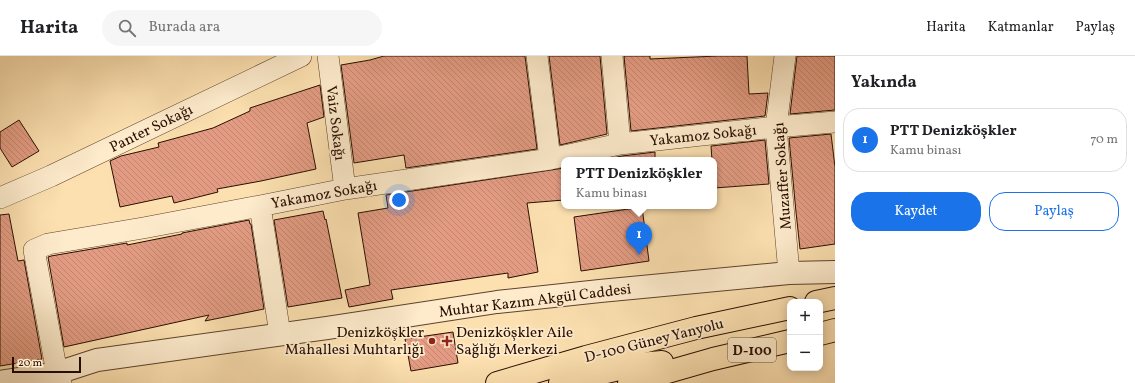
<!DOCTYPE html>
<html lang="tr">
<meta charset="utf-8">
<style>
body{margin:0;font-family:Vollkorn,serif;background:#f6f6f6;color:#202124}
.controls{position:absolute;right:12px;bottom:12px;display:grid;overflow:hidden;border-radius:8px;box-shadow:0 2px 10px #0003}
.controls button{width:36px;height:36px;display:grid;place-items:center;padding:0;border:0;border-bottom:1px solid #e0e0e0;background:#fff;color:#202124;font:20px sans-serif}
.scale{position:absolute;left:12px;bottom:10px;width:69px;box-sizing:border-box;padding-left:4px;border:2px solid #2a0e00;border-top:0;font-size:11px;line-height:14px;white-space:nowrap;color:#2a0e00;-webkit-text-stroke:3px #fdebcc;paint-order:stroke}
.you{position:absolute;left:399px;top:144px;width:14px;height:14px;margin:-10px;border:3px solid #fff;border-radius:50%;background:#1a73e8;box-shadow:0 0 0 6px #1a73e833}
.badge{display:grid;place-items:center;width:26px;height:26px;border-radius:50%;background:#1a73e8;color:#fff;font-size:13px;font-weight:700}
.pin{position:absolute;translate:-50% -33px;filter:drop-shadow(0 1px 2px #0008)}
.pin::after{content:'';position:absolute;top:21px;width:14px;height:12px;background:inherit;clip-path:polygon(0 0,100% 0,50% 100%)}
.popup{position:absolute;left:561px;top:101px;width:156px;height:52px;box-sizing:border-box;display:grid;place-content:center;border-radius:8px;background:#fff;filter:drop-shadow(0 1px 3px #0005);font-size:13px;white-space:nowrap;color:#757577}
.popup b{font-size:15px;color:#202124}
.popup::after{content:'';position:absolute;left:50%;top:100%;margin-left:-8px;border:8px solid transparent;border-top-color:#fff}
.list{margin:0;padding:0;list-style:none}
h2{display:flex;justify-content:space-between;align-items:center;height:52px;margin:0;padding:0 16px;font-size:17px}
h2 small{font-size:13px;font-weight:400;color:#757577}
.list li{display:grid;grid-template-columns:26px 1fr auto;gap:12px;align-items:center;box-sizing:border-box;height:64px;margin:0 8px 8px;padding:0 8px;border:1px solid #e0e0e0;border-radius:16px}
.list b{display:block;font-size:15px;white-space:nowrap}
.list p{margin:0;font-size:13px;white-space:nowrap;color:#757577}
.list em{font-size:13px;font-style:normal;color:#757577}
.actions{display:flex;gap:8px;padding:12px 16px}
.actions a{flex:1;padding:9px 0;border:1px solid #1a73e8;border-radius:16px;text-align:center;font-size:14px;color:#1a73e8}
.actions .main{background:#1a73e8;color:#fff}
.icon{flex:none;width:22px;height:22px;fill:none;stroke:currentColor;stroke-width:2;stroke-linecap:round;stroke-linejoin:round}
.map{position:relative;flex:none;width:835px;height:327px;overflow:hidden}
header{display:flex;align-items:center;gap:24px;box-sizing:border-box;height:56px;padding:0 20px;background:#fff;border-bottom:1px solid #e0e0e0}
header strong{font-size:19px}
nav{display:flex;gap:22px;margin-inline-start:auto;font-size:14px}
.search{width:280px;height:36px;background:#f6f6f6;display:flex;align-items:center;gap:10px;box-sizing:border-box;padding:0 14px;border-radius:22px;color:#757577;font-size:15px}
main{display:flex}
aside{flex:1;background:#fff}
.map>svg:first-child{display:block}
.building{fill:url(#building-back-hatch);stroke:#2a0e00}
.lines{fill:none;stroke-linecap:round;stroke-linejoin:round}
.minor-casing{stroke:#5e422c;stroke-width:22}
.tertiary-casing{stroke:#5e422c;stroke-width:24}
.primary-casing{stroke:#2a0e00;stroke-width:24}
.trunk-casing{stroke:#2a0e00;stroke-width:24}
.minor{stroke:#fdebcc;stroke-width:21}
.tertiary{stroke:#fdebcc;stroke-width:22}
.primary{stroke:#fce0b0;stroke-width:22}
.trunk{stroke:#fce0b0;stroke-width:22}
.poi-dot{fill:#8f2418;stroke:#fdebcc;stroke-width:1.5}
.labels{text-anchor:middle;stroke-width:3.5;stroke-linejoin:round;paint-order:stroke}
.shield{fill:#fdebcc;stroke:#69503d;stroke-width:1}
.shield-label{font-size:14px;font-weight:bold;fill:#2a0e00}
.street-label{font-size:15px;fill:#2a0e00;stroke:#fdebcc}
.poi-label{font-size:15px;fill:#2a0e00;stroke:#fdebcc;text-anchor:end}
</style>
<header>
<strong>Harita</strong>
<div class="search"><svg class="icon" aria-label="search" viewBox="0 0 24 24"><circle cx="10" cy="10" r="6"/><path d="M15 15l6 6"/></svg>Burada ara</div>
<nav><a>Harita</a><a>Katmanlar</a><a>Paylaş</a></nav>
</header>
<main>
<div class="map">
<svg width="835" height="327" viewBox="0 0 835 327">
<defs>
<pattern id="building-back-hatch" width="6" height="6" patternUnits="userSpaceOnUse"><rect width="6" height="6" fill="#e39c83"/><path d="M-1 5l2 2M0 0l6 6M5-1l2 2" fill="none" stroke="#c3856f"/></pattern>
</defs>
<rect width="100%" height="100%" fill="#fce0b0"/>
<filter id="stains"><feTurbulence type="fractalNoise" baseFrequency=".005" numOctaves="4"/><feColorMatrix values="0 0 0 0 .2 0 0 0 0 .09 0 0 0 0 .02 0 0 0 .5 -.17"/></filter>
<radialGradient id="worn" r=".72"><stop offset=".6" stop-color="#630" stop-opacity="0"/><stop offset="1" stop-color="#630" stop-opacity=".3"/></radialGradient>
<!-- building -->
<path class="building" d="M 384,0 L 525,0 L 537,93 L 406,112 L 404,99 L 354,107 L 341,9 L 370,4 Z
M 549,0 L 600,0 L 607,78 L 560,89 Z
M 624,0 L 650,0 L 650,3 L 718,0 L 747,0 L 749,38 L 768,37 L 765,60 L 631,75 Z
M 797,0 L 835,0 L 835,54 L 790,58 Z
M 320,29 L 324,61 L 307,67 L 316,113 L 261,125 L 217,133 L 218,136 L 174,147 L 172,140 L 120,151 L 110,105 L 121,100 L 159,91 L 158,87 L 213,72 L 250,55 L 250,52 Z
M 19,64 L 39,95 L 12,111 L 0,92 L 0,76 Z
M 831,78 L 835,111 L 835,188 L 800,193 L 796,156 L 789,82 Z
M 765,84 L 769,128 L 714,132 L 714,104 L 712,104 L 711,90 Z
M 655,96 L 655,104 L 603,104 L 622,100 Z
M 564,112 L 564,144 L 527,147 L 538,216 L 508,222 L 508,217 L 391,234 L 393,243 L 349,251 L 345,234 L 370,229 L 358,157 L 388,152 L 386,139 Z
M 642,151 L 649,205 L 581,215 L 574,161 Z
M 323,155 L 325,164 L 326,163 L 342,242 L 288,251 L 274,164 Z
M 9,158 L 18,205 L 24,204 L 42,303 L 0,310 L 0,159 Z
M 249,164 L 250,168 L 251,168 L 264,253 L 205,265 L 209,259 L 64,291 L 48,201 L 51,200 L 127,187 L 127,189 L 182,178 L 182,177 Z
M 453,276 L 458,307 L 411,315 L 405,283 Z"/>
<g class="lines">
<!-- minor casing -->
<g class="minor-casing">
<path id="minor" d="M 328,0 L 345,133
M 537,0 L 550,103
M 612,0 L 620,88
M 785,0 L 776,71 L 789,217
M 0,142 L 51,120 L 301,0
M 260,150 L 280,278
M 61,327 L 57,317 L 34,194 L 48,188 L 143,172 L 260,150 L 345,133 L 550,103 L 620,88 L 776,71 L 835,66"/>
</g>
<!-- tertiary casing -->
<g class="tertiary-casing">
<path id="tertiary" d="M 0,326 L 57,317 L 97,304 L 327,272 L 497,246 L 600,235 L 789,217 L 835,216"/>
</g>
<!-- primary casing -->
<g class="primary-casing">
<path id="primary" d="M 816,246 L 835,242
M 497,327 L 586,301 L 696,272 L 790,252"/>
</g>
<!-- trunk casing -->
<g class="trunk-casing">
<path id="trunk" d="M 820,278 L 835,274
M 560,327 L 640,308 L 662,306
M 629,327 L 713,303 L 790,285"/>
</g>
<!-- minor -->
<use href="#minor" class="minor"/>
<!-- tertiary -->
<use href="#tertiary" class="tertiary"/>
<!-- primary -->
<use href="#primary" class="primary"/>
<!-- trunk -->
<use href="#trunk" class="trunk"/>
</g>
<!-- markers -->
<g class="poi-dot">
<circle cx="432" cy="285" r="4"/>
<path d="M445 279h4v4h4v4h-4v4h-4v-4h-4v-4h4z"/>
</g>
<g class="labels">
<!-- shield labels -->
<rect class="shield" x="728" y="282" width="48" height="24" rx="3"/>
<g class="shield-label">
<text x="752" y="299">D-100</text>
</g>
<!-- street labels -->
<g class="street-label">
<text transform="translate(336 67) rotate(83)" y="5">Vaiz Sokağı</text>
<text transform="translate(151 72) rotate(-26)" y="5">Panter Sokağı</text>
<text transform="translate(703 79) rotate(-6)" y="5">Yakamoz Sokağı</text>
<text transform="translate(782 120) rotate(-94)" y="5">Muzaffer Sokağı</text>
<text transform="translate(324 138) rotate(-10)" y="5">Yakamoz Sokağı</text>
<text transform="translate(535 244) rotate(-7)" y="5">Muhtar Kazım Akgül Caddesi</text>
<text transform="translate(654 284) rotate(-14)" y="5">D-100 Güney Yanyolu</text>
</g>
<!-- poi labels -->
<g class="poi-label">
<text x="424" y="281">Denizköşkler<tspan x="424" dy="17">Mahallesi Muhtarlığı</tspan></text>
<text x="456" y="281" text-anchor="start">Denizköşkler Aile<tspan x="456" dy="17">Sağlığı Merkezi</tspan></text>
</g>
</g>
<rect width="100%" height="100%" filter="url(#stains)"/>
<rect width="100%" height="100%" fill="url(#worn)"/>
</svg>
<div class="controls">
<button>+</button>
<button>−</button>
</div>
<div class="scale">20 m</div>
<div class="you"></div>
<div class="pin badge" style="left:639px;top:199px">1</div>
<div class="popup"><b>PTT Denizköşkler</b>Kamu binası</div>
</div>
<aside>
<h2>Yakında<small></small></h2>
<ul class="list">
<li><span class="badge">1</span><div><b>PTT Denizköşkler</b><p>Kamu binası</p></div><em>70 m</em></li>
</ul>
<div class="actions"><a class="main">Kaydet</a><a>Paylaş</a></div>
</aside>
</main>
